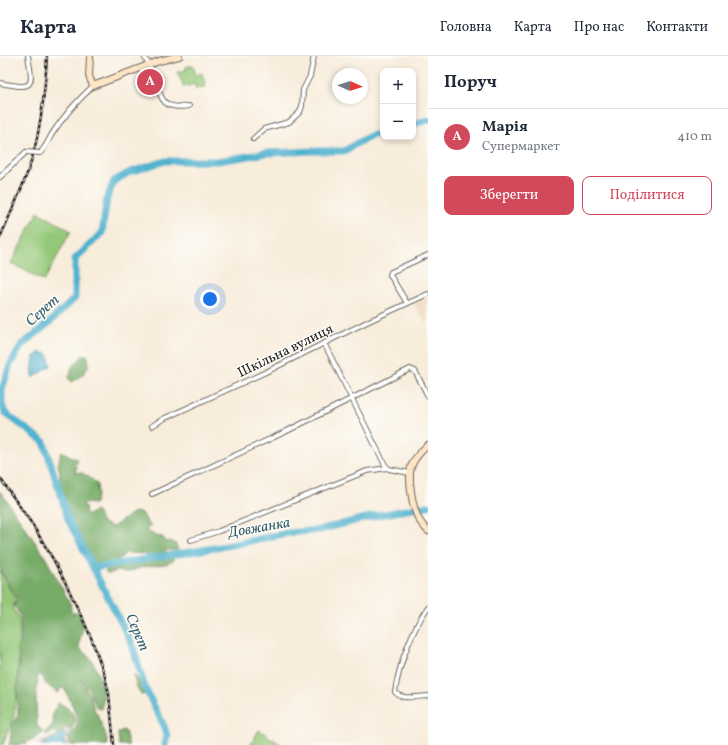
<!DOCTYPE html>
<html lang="uk">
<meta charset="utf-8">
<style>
body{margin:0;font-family:Vollkorn,serif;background:#f2f2f3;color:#1f2937}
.controls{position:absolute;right:12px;top:12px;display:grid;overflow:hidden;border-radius:8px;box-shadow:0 2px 6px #0003}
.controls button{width:36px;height:36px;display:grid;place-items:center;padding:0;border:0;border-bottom:1px solid #e0e1e3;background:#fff;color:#1f2937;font:20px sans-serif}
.compass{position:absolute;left:332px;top:12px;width:36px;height:36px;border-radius:50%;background:#fff;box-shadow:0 2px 6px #0003;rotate:93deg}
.you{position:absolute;left:210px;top:243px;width:14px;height:14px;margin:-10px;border:3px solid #fff;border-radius:50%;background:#1a73e8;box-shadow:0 0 0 6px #1a73e833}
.badge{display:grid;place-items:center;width:26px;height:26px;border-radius:50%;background:#d1495b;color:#fff;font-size:13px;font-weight:700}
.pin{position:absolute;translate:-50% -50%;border:2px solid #fff;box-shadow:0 1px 4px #0006}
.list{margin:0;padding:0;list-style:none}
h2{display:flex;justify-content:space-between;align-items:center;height:52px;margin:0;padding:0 16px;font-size:17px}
h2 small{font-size:13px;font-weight:400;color:#747a83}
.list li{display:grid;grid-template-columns:26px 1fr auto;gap:12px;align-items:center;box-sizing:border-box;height:56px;padding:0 16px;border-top:1px solid #e0e1e3}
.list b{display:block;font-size:15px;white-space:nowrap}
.list p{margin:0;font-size:13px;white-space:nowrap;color:#747a83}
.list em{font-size:13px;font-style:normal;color:#747a83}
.actions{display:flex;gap:8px;padding:12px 16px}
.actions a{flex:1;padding:9px 0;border:1px solid #d1495b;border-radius:8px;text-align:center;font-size:14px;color:#d1495b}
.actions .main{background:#d1495b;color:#fff}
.map{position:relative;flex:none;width:428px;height:689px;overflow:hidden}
header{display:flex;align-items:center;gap:24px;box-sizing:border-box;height:56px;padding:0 20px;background:#fff;border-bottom:1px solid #e0e1e3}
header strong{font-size:19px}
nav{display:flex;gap:22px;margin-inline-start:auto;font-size:14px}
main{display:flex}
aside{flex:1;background:#fff}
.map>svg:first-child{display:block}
.built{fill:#ecd7ba}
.industrial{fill:#cbc2b8}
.green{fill:#94c778;stroke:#58724a}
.forest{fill:#77ac68;stroke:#4a6442}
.water{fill:#51b2cf;stroke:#366776}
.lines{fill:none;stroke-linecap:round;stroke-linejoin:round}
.river{stroke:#51b2cf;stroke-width:7}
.street-casing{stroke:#69655e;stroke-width:6}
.secondary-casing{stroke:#69655e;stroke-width:8}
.street{stroke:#fff;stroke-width:4}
.secondary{stroke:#fde5c5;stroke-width:6}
.rail-casing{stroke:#1c1c1c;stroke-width:2.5}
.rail{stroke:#fdfcf7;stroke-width:1;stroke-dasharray:3;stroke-linecap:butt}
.street-bridge-casing{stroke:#69655e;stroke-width:6;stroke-linecap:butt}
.street-bridge{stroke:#fff;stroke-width:4}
.labels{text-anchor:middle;stroke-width:3;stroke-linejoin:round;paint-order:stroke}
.street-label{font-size:14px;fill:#1c1c1c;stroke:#fdfcf7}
.water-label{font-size:15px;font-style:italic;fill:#34606d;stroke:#fdfcf7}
</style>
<header>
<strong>Карта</strong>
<nav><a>Головна</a><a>Карта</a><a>Про нас</a><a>Контакти</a></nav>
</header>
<main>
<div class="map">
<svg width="428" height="689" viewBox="0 0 428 689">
<rect width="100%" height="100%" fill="#fdfcf7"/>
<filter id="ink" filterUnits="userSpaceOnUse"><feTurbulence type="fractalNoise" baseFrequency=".025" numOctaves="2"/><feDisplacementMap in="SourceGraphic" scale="8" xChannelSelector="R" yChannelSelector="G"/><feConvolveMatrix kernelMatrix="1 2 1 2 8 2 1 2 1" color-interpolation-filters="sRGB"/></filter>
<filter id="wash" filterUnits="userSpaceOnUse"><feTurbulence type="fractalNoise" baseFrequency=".012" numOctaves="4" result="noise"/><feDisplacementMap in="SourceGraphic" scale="16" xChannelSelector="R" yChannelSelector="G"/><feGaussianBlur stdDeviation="0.9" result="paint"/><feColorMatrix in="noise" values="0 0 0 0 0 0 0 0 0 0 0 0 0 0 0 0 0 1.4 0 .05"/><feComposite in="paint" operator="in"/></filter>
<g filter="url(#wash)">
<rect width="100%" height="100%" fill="#f8ecda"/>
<!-- built -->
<path class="built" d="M 428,242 L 428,269 L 413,248 Z"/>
<!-- industrial -->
<path class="industrial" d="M 73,670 L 78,689 L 33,689 Z"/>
<!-- green -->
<path class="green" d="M 193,9 L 196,19 L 202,17 L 206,30 L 196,33 L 194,28 L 184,31 L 177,16 L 186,14 L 186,11 Z
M 38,156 L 71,175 L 44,225 L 11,207 Z
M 0,515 L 15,543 L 13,553 L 19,561 L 20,575 L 17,636 L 14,660 L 3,689 L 0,689 Z
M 259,674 L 282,689 L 250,689 Z"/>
<!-- forest -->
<path class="forest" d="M 83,299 L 87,299 C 93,312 82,320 72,326 L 68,322 L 71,317 L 71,312 Z
M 63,396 L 77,403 L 77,407 L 74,409 L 74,410 L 77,411 L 75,417 C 83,414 91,423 97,428 L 98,438 L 95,447 L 93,448 L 85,447 L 82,449 L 85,451 L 86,460 L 95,455 L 98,457 L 101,466 L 113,471 L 132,457 L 136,456 L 143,458 L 148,468 L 151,470 L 147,471 L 147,475 L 156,480 L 163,481 L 165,486 L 170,485 L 175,487 L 178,493 L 175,494 L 166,494 L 165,496 L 173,500 L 173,505 L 166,508 L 143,511 L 125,517 L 118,515 L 108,518 L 105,516 C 121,501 131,505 149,500 L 145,498 L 126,497 C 120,504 111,507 105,514 L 91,508 L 85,496 L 80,490 L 79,477 L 71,469 L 70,457 L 65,448 L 65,439 L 59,431 L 60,416 L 58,409 L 61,397 Z
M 0,435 L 44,499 L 71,549 L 71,556 L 73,557 L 78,557 C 89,564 79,580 79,591 C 84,597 92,603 95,610 C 101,623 106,640 101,653 L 97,652 L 89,633 L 80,622 L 91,641 L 94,653 L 100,663 L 102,671 L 105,676 L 108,689 L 71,689 L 68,681 C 70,678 74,675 76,671 C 81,662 68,642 64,632 L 61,632 L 58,637 L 57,637 C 53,633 50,631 46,628 C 42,625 43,620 38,618 L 36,640 L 37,670 L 44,675 L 35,683 L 30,684 L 26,688 L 21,686 L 21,689 L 8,689 L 10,687 L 12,668 L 18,659 L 17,627 L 20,603 L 17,593 L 21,585 L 21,561 L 14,549 L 17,543 L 10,532 L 0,513 Z
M 134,618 L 137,623 L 142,625 C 145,629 147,634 144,639 L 141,638 C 137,632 134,626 134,618 Z
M 58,647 C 69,651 82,662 70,674 L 67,672 L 64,672 L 62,676 L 62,679 L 59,679 L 54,675 L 46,679 L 46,675 L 53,668 L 52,658 Z
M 123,674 L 125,675 L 129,689 L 119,689 L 118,677 Z"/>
<!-- water -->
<path class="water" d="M 39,296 L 48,298 L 51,310 L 33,322 C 32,314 33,307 34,300 L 36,300 Z
M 64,677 L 66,679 L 63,684 L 64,688 L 68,689 L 41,689 Z"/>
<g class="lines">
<!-- river -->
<path class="river" d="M 413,68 L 428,64
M 93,512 L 226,490 L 288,477 L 319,474 L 374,460 L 428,450
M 165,689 L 167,680 L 164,670 L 145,632 L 132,588 L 68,463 L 44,386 L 5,357 L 2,348 L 2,333 L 10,309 L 21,290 L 50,266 L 75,242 L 75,203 L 102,177 L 107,142 L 114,125 L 130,116 L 165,105 L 218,105 L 267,97 L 313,95 L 344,95 L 370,80 L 383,76"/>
</g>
</g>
<g filter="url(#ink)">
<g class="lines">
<!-- street casing -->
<g class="street-casing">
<path id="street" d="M 144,0 C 147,6 150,11 153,17 C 161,39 159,55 189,50
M 0,27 C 33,33 34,33 28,0
M 253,83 L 264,73 L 289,66 L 300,56 L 302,50 L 303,34 L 310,20 L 314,0
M 40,97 C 46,91 48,85 52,78 C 63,61 78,44 93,30
M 0,121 L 26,96
M 407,247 L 390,219 L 391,216 L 428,199
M 324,287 L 385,409 L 389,413 L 410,417
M 152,370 L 163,363 L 268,315 L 369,265 L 428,238
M 152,438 L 285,376 L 410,313 L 415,315 L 428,340
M 191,484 L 219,475 L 367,415 L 387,412
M 428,551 C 412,574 399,608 395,636 C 402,645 418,640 428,640"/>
</g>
<!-- secondary casing -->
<g class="secondary-casing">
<path id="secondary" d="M 90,0 L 89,20 L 93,30 L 159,5 L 179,0
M 428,389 C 421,395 414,402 411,411 C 408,422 412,447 416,457 C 418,464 423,470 428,475"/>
</g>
<!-- street -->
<use href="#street" class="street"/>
<!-- secondary -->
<use href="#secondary" class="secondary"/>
<!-- rail casing -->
<g class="rail-casing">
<path id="rail" d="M 0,182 C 10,158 22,134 30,109 C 41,74 45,36 47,0
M 0,422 L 32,468 L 53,503 L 67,530 L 90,579 L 104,617 L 109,638 L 114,689"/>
</g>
<!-- rail -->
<use href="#rail" class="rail"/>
<!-- street-bridge casing -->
<g class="street-bridge-casing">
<path id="street-bridge" d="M 26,96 L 40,97"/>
</g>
<!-- street-bridge -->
<use href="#street-bridge" class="street-bridge"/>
</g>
</g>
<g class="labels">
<!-- street labels -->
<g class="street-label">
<text transform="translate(285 294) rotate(-26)" y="5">Шкільна вулиця</text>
</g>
<!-- water labels -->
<g class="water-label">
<text transform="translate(42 254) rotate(-42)" y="5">Серет</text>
<text transform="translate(259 471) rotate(-10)" y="5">Довжанка</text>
<text transform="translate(138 576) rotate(67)" y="5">Серет</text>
</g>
</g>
</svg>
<div class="controls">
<button>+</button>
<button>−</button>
</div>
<svg class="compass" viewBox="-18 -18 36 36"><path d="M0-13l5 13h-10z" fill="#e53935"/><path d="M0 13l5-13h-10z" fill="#747a83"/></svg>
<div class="you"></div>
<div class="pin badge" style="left:150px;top:26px">A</div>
</div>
<aside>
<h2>Поруч<small></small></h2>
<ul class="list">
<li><span class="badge">A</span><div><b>Марія</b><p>Супермаркет</p></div><em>410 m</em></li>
</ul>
<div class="actions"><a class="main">Зберегти</a><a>Поділитися</a></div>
</aside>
</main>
